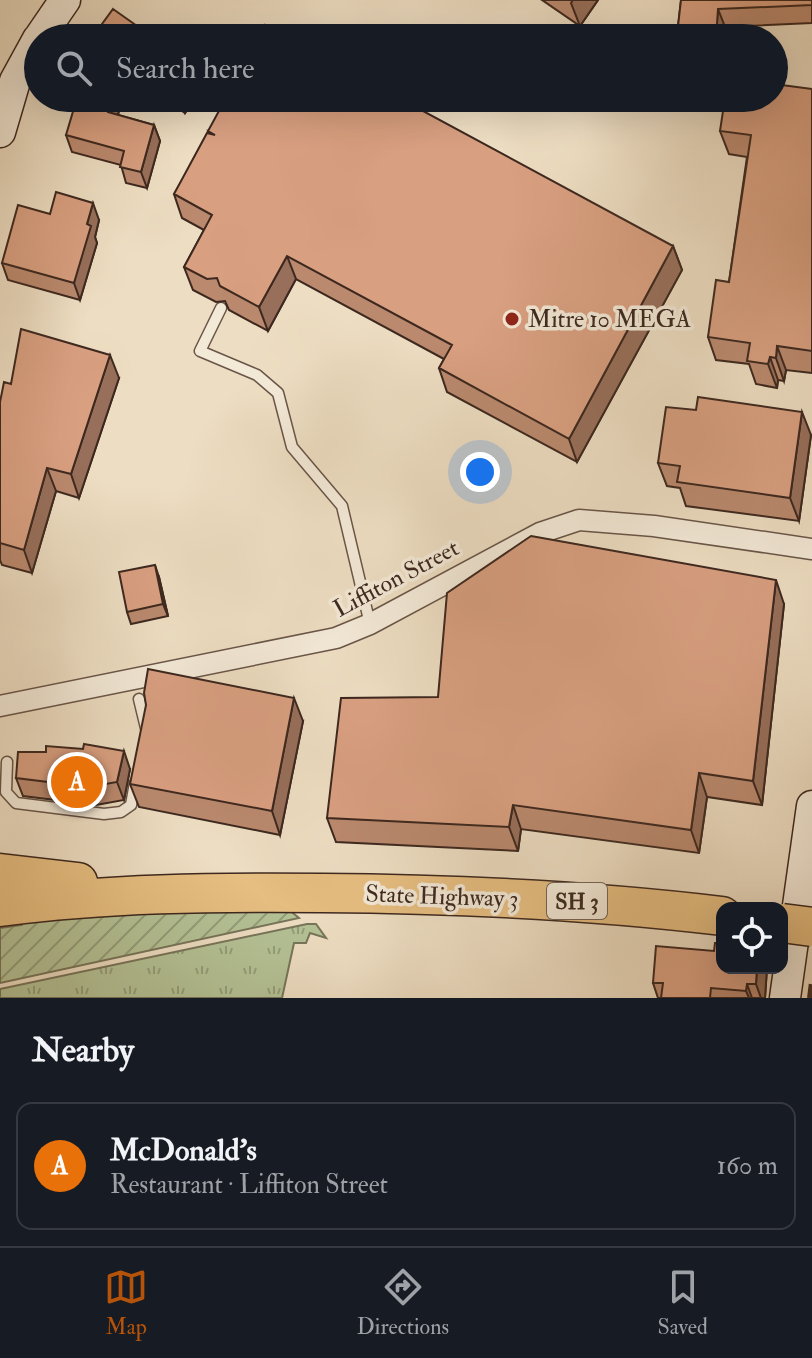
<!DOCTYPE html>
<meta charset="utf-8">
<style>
body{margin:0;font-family:"IM FELL Double Pica",serif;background:#20242c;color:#f1f3f6}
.controls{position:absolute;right:24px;bottom:24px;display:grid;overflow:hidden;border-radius:16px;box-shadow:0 8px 32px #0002}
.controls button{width:72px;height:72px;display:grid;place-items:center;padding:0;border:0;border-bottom:2px solid #363941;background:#171b24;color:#f1f3f6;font:40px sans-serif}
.you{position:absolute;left:480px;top:472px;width:28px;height:28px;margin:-20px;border:6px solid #fff;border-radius:50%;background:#1a73e8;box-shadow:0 0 0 12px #1a73e833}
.badge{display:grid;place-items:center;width:52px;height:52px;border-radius:50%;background:#b45309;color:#fff;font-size:26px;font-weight:700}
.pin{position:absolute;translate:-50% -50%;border:4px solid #fff;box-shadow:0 2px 8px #0006}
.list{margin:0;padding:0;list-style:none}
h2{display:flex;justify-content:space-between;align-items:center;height:104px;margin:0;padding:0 32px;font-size:34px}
h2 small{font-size:26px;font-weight:400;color:#9ea1a6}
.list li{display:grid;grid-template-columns:52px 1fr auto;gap:24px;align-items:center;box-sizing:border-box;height:128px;margin:0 16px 16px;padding:0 16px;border:2px solid #363941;border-radius:16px}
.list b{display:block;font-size:30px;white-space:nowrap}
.list p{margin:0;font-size:26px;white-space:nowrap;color:#9ea1a6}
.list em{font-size:26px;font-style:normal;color:#9ea1a6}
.icon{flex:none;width:44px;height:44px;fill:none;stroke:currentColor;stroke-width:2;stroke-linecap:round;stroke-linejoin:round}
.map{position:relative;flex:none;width:812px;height:998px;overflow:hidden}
.search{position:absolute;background:#171b24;box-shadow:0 8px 32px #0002;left:24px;right:24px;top:24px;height:88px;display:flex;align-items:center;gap:20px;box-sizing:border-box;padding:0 28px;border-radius:44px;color:#9ea1a6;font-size:30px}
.sheet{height:248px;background:#171b24}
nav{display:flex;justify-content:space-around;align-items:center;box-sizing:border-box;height:112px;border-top:2px solid #363941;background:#171b24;font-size:22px;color:#9ea1a6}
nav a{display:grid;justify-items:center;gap:4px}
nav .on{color:#b45309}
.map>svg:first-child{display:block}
.grass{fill:url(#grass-tufts);stroke:#78755a;stroke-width:2}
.garden{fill:url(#garden-furrows);stroke:#78755a;stroke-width:2}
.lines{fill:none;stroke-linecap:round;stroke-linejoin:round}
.lane-casing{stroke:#695548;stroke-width:13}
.street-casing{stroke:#695548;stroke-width:23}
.secondary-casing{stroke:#3d281f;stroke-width:33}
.highway-casing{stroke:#3d281f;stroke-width:41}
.lane{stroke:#f3e9d7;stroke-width:10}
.street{stroke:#f3e9d7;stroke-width:20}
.secondary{stroke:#f3e9d7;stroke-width:30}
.highway{stroke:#e6be81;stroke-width:38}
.rail{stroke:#3d281f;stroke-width:6;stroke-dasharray:14 14;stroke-linecap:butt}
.highway-bridge-casing{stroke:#3d281f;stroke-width:41;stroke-linecap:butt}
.highway-bridge{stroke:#e6be81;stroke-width:38}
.wall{fill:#ba896e;stroke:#3d281f;stroke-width:2}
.shaded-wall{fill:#976f5a;stroke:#3d281f;stroke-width:2}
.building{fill:#d89f80;stroke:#3d281f;stroke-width:2}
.poi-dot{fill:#8f2418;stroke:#f3e9d7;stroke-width:3}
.labels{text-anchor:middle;stroke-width:7;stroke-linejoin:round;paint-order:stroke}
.shield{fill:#f3e9d7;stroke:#746256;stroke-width:2}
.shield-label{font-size:22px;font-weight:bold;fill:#3d281f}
.poi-label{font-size:24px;fill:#3d281f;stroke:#f3e9d7;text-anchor:start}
.street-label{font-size:24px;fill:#3d281f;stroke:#f3e9d7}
</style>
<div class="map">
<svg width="812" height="998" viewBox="0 0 812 998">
<defs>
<pattern id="grass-tufts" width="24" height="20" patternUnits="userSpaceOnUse" patternTransform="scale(2)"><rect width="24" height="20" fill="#b4c296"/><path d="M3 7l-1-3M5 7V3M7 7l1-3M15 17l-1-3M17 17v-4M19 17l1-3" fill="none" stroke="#949e7a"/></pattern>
<pattern id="garden-furrows" width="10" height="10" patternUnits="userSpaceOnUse" patternTransform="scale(2)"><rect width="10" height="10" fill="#b4c296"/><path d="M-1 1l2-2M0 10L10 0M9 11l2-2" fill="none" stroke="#949e7a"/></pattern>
</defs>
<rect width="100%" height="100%" fill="#edddc2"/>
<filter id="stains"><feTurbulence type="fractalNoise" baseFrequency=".0025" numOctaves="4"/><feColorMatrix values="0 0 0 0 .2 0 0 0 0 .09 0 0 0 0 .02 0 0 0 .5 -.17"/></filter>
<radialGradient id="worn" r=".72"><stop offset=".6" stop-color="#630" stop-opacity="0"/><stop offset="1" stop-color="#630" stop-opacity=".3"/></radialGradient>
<!-- grass -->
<path class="grass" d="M 307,924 L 316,924 L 326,938 L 310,933 L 306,943 L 294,943 L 282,998 L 0,998 L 0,989 Z"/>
<!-- garden -->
<path class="garden" d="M 282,904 L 299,918 L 0,983 L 0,928 L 22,925 L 22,919 Z"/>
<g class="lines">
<!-- lane casing -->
<g class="lane-casing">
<path id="lane" d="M 221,308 L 200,351 L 257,375 L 278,393 L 292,447 L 342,506 L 370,624
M 139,699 L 146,728
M 7,762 L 6,792 L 16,803 L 104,814 L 121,812 L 131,805 L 135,783"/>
</g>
<!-- street casing -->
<g class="street-casing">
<path id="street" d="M 0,706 L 336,638 L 370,624 L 540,533 L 579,520 L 654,526 L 812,549"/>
</g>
<!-- secondary casing -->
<g class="secondary-casing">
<path id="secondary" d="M 39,38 L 65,0
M 0,132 L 15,81 L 38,39
M 785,998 L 812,806"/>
</g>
<!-- highway casing -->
<g class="highway-casing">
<path id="highway" d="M 0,873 L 78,882
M 0,907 C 107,893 214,892 322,893 C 456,894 589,900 722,916"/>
</g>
<!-- lane -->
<use href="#lane" class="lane"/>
<!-- street -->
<use href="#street" class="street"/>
<!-- secondary -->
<use href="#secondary" class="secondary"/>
<!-- highway -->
<use href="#highway" class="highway"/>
<!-- rail -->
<path class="rail" d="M 810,998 L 812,982"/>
<!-- highway-bridge casing -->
<g class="highway-bridge-casing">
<path id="highway-bridge" d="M 782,923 L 812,927"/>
</g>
<!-- highway-bridge -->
<use href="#highway-bridge" class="highway-bridge"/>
</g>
<!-- wall -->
<path class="wall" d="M 542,0 L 598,0 L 580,26 Z
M 681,0 L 812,0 L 812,23 L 725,27 L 724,38 L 678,38 L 677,35 Z
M 812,89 L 812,373 L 786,370 L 784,381 L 778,380 L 777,388 L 756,384 L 749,364 L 716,360 L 708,337 L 729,282 L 747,157 L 729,154 L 720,131 Z
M 164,98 L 195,98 L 185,113 Z
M 121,103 L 118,115 L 154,125 L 160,141 L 147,188 L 126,183 L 121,165 L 72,152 L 66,135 Z
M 208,131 L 673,246 L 682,270 L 577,462 L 447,392 L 439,368 L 444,359 L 296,279 L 268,331 L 229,310 L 225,301 L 216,302 L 193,290 L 184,267 L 204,230 L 182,218 L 174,194 L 209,134 Z
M 50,214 L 99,220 L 95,237 L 97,243 L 80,300 L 8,280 L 2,263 Z
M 119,378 L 79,498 L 56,491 L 32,573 L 2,565 L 0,560 L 0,402 Z
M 811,435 L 799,521 L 686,506 L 680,488 L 667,486 L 658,463 Z
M 159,577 L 168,616 L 131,624 L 127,612 Z
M 784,604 L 762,805 L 707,797 L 699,853 L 521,829 L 518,851 L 336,842 L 327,818 L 438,697 Z
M 303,721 L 280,835 L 139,807 L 130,784 Z
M 130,769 L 124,800 L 96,805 L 23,796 L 16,778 Z
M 722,968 L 767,968 L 765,998 L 658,998 L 653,983 Z"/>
<!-- shaded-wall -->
<path class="shaded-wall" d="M 573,0 L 598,0 L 580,26 L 571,3 Z
M 718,9 L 725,27 L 724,38 L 716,38 Z
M 112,98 L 119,98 L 121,103 L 114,129 L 108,112 Z
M 179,98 L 195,98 L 185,113 Z
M 154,125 L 160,141 L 147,188 L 141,172 Z
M 93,203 L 99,220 L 95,237 L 97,243 L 80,300 L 74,283 L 87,224 Z
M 673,246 L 682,270 L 577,462 L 569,439 Z
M 287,256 L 296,279 L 268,331 L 259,307 Z
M 777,346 L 786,370 L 784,381 L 776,358 Z
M 110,355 L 119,378 L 79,498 L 71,474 Z
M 770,357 L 778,380 L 777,388 L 768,364 Z
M 802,412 L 811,435 L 799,521 L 790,498 Z
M 47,468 L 56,491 L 32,573 L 24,550 Z
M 155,565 L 159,577 L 168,616 L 163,604 Z
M 776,580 L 784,604 L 762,805 L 753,781 Z
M 294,698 L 303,721 L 280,835 L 272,811 Z
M 124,751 L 130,769 L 124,800 L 117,782 Z
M 699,773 L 707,797 L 699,853 L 691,830 Z
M 513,805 L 521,829 L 518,851 L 509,827 Z
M 757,968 L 767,968 L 765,998 L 761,998 L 756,984 Z
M 747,984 L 752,998 L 749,998 L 746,991 Z"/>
<!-- building -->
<path class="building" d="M 681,0 L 812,0 L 812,5 L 718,9 L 716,38 L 707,38 L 677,35 Z
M 113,9 L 154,38 L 98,38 L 94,35 Z
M 265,25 L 289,38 L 259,38 Z
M 774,84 L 812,89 L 812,351 L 777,346 L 776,358 L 770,357 L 768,364 L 747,361 L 750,343 L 708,337 L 716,280 L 729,282 L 751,135 L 720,131 L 725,98 L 774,98 Z
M 77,98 L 112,98 L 108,112 L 154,125 L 141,172 L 120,167 L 124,151 L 66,135 Z
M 226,98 L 399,98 L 673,246 L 569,439 L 439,368 L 452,345 L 287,256 L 259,307 L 220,286 L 217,278 L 207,279 L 184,267 L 212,215 L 174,194 L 207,133 L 215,135 L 208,131 Z
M 56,192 L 93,203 L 87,224 L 91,226 L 74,283 L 2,263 L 18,205 L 50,214 Z
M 21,329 L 110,355 L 71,474 L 47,468 L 24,550 L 0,543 L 0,402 L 4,382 L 11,384 Z
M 698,397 L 802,412 L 790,498 L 677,482 L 680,466 L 658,463 L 666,407 L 696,410 Z
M 531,536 L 776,580 L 753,781 L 699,773 L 691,830 L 513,805 L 509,827 L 327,818 L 341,698 L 438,697 L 447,593 Z
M 155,565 L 163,604 L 127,612 L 119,572 Z
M 148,669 L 294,698 L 272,811 L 130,784 L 146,705 L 144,693 Z
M 84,744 L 124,751 L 117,782 L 89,787 L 16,778 L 18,752 L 46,752 L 46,746 L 83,749 Z
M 715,943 L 722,943 L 722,968 L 757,968 L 756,984 L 747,984 L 746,991 L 711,988 L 710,998 L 661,998 L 663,983 L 653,983 L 656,946 L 714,951 Z"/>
<!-- markers -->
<circle class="poi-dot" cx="512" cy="319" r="8"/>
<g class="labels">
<!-- shield labels -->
<rect class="shield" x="547" y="883" width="60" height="36" rx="6"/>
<g class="shield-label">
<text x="577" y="909">SH 3</text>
</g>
<!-- poi labels -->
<g class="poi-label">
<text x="528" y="327">Mitre 10 MEGA</text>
</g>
<!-- street labels -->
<g class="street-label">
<text transform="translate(396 578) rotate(-28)" y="8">Liffiton Street</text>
<text transform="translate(442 896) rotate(2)" y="8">State Highway 3</text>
</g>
</g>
<rect width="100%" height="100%" filter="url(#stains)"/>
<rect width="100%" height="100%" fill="url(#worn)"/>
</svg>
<div class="controls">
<button><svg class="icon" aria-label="locate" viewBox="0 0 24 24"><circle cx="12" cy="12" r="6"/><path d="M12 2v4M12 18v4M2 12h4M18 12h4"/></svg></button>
</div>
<div class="you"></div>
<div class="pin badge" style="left:77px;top:782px;background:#e8710a">A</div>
<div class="search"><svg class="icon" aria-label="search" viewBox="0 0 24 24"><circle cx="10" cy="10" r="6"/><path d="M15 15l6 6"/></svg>Search here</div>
</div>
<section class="sheet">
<h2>Nearby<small></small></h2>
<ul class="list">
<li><span class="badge" style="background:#e8710a">A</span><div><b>McDonald's</b><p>Restaurant · Liffiton Street</p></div><em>160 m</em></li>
</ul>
</section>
<nav>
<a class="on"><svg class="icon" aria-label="map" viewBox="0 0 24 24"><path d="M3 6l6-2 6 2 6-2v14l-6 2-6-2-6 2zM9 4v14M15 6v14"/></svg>Map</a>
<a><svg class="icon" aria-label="directions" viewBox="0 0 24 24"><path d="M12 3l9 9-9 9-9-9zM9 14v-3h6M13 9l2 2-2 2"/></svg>Directions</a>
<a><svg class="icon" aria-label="saved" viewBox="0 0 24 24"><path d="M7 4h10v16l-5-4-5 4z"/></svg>Saved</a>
</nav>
